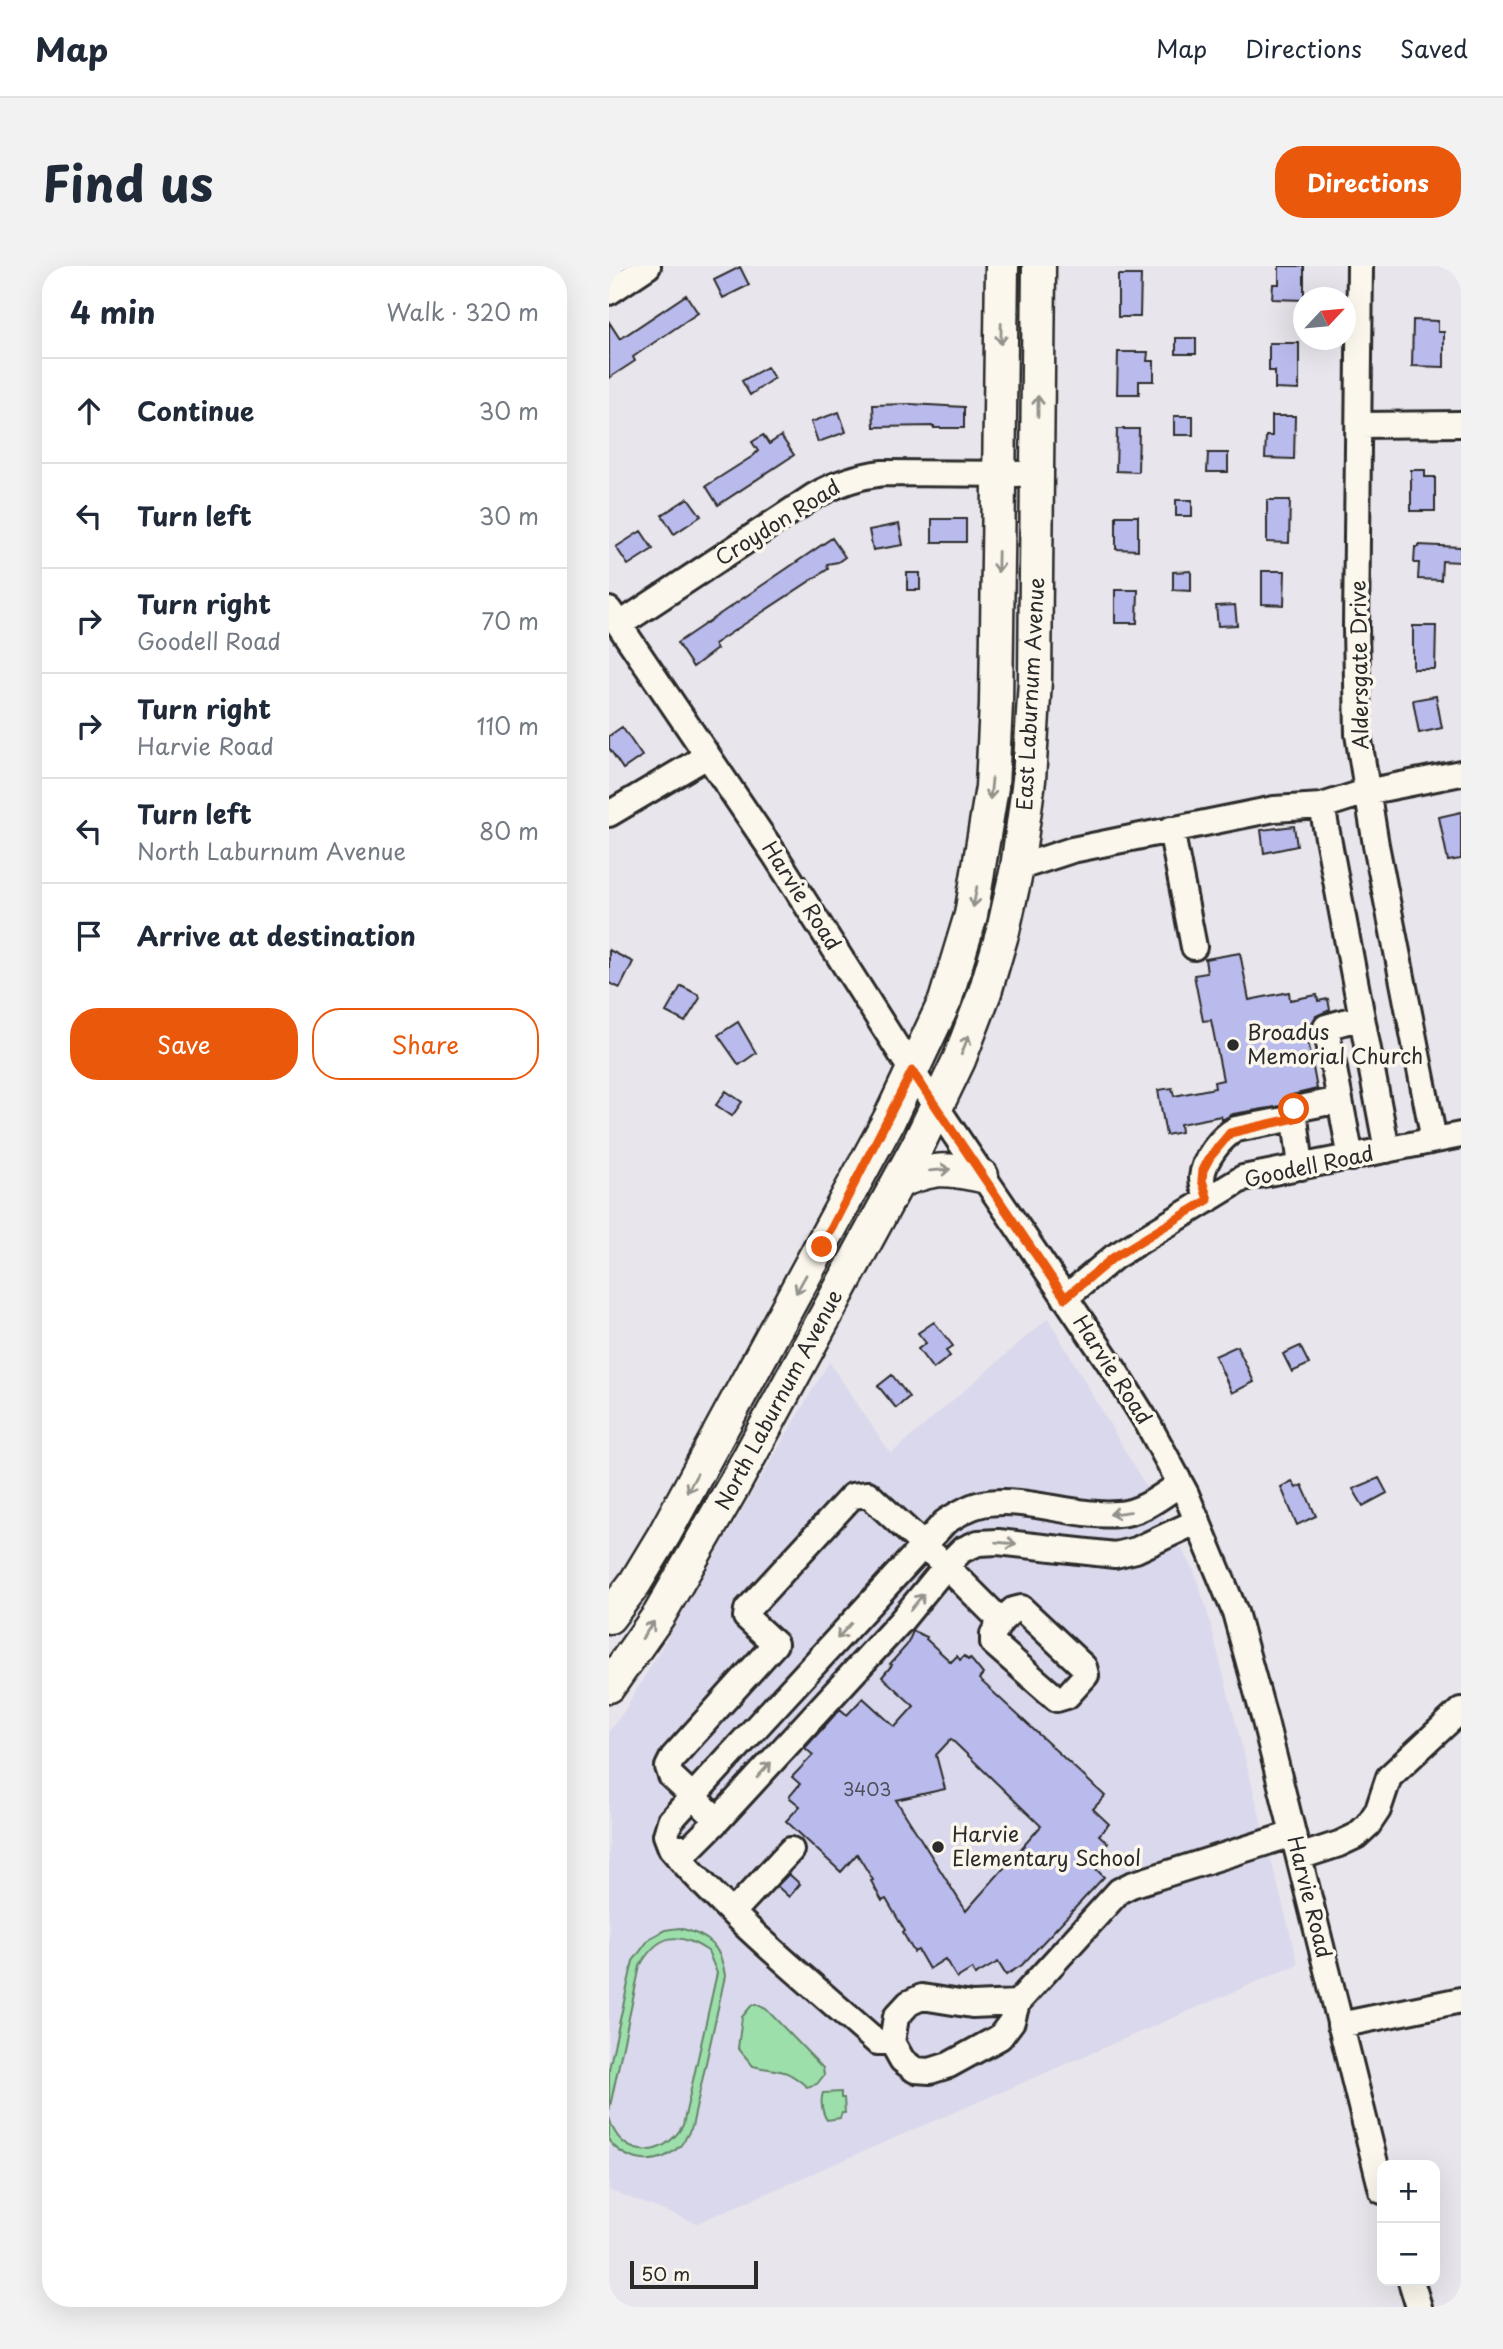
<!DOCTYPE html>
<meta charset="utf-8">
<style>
body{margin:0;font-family:"Playpen Sans",sans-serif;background:#f2f2f3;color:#1f2937}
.controls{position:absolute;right:21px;bottom:21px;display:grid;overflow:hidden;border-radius:14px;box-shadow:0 7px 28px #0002}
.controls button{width:63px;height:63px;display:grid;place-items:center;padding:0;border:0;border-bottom:2px solid #e0e1e3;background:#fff;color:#1f2937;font:35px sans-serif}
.compass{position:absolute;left:684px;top:21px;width:63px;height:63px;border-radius:50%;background:#fff;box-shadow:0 7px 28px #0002;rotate:64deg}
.scale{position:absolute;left:21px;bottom:18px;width:128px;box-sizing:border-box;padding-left:7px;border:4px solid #2b2b2b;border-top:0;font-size:19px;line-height:24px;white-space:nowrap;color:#2b2b2b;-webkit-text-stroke:5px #fbf7ec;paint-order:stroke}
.stop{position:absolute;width:21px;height:21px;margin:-16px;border:5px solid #ea580c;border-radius:50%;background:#fff}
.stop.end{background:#ea580c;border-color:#fff;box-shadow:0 2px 7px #0008}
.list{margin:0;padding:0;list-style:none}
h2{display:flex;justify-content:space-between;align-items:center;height:91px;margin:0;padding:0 28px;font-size:30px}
h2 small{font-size:23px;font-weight:400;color:#747a83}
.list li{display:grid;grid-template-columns:46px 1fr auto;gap:21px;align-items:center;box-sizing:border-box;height:105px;padding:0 28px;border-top:2px solid #e0e1e3}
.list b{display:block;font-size:26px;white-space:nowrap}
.list p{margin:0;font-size:23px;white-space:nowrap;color:#747a83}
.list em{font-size:23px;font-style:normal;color:#747a83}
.actions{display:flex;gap:14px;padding:21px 28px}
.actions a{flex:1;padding:16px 0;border:2px solid #ea580c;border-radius:28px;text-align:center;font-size:24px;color:#ea580c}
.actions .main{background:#ea580c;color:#fff}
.icon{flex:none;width:38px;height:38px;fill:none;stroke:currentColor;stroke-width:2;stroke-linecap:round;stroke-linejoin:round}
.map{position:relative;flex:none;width:852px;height:2041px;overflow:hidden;border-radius:28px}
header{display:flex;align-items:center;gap:42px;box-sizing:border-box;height:98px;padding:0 35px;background:#fff;border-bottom:2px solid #e0e1e3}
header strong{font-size:33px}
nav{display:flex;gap:38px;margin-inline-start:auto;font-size:24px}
.intro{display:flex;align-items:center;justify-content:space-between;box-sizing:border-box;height:168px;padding:0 42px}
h1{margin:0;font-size:49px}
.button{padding:18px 32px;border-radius:28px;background:#ea580c;color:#fff;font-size:24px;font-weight:700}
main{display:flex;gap:42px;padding:0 42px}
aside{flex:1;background:#fff;border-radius:28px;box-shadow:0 7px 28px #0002}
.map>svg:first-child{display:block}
.built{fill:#dad8ec}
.green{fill:#9ddfaa;stroke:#64856a;stroke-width:2}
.building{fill:#babbed;stroke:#2b2b2b;stroke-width:2;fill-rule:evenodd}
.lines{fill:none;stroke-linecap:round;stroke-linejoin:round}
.minor-casing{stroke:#2b2b2b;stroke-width:30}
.major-casing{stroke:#2b2b2b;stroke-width:37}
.minor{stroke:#fbf7ec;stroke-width:24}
.major{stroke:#fbf7ec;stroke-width:32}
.oneway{stroke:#93918c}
.route{stroke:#ea580c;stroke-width:9}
.poi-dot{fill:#2b2b2b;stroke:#fbf7ec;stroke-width:2.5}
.labels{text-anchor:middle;stroke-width:7;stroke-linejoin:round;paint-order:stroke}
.number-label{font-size:18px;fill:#4f4f5c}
.street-label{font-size:21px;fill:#2b2b2b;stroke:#fbf7ec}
.poi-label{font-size:21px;fill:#2b2b2b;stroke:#fbf7ec;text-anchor:start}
</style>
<header>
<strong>Map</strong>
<nav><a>Map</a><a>Directions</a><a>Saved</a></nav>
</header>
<div class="intro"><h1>Find us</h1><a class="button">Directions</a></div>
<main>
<aside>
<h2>4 min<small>Walk · 320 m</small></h2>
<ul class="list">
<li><svg class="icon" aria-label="ahead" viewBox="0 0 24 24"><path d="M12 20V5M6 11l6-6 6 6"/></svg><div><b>Continue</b></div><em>30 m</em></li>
<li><svg class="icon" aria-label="left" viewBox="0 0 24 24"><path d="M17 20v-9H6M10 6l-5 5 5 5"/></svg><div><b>Turn left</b></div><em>30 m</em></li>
<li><svg class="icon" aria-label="right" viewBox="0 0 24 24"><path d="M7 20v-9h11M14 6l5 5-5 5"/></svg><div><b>Turn right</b><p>Goodell Road</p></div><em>70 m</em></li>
<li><svg class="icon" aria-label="right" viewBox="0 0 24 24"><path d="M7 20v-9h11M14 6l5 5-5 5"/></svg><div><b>Turn right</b><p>Harvie Road</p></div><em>110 m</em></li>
<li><svg class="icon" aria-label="left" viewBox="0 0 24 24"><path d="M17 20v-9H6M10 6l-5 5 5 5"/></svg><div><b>Turn left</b><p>North Laburnum Avenue</p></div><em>80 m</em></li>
<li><svg class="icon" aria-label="arrive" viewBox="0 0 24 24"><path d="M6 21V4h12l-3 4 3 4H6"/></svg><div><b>Arrive at destination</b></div></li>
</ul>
<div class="actions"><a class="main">Save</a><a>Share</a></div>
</aside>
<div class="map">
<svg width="852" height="2041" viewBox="0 0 852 2041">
<rect width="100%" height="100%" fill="#e8e5ec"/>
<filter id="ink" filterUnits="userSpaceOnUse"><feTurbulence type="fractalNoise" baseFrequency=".0143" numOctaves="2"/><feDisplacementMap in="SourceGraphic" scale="14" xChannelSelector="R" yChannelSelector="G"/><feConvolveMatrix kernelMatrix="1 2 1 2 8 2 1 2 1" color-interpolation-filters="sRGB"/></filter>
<g filter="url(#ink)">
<!-- built -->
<path class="built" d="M 439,1052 L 584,1302 L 597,1341 L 689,1698 L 88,1957 L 0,1924 L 0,1465 L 14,1447 L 220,1096 L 282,1188 Z"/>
<!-- green -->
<path class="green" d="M 70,1662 C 99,1669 112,1679 116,1710 L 83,1861 C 79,1867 76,1875 71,1880 C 48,1902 19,1897 0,1875 L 0,1851 C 10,1893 54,1895 74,1859 L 108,1707 L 99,1685 C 70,1665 49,1667 31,1700 L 0,1845 L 0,1803 L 24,1695 L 41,1672 L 56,1664 Z
M 143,1739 L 149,1739 L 157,1743 L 214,1802 L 215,1809 L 208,1818 L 198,1821 C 174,1800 172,1807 144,1800 L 129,1782 L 133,1751 Z
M 232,1826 L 232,1832 L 235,1832 L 236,1847 L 233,1847 L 231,1852 L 218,1854 C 213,1847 211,1834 214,1827 Z"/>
<!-- building -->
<path class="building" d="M 670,0 L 695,0 L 695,34 L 663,33 L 664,18 L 670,18 Z
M 131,1 L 140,19 L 114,32 L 105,14 Z
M 509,9 L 532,9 L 531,51 L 509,51 Z
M 77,29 L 89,47 L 34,84 L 24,91 L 26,95 L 0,112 L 0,56 L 11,73 Z
M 804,54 L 829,55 L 829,66 L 835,66 L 835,101 L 803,100 Z
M 567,72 L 587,72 L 587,88 L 567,88 Z
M 660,77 L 690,77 L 690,124 L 666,123 L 666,105 L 660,105 Z
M 509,86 L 539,86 L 538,95 L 545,95 L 545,115 L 530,115 L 530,128 L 508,128 Z
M 158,101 L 165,112 L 141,129 L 133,115 Z
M 301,138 L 355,141 L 355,162 L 325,162 L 325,160 L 265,161 L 264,139 Z
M 230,146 L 237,166 L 209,176 L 202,156 Z
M 565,150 L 584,150 L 584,169 L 565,169 Z
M 663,150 L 686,150 L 685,193 L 656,192 L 657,170 L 663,170 Z
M 508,163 L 530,163 L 529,206 L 507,205 Z
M 154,169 L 160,178 L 172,170 L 185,189 L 109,239 L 97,220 L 144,190 L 149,185 L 143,176 Z
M 599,187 L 619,187 L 619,206 L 598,206 Z
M 802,204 L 816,204 L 816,211 L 826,211 L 826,245 L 802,245 Z
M 79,232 L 92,250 L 65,268 L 53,249 Z
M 567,234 L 583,234 L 583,250 L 567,250 Z
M 658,234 L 681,234 L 680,277 L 658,276 Z
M 507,250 L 529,250 L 529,284 L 507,283 Z
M 323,253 L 357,253 L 357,276 L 323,276 Z
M 290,258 L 294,279 L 264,284 L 260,264 Z
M 32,265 L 44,283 L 19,299 L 7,281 Z
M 223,272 L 236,291 L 229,296 L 218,298 L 219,303 L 105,378 L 108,383 L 84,401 L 68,377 Z
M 810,279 L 852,281 L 851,296 L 833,295 L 832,314 L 809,313 L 810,297 L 805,297 L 806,281 L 810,281 Z
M 582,305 L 582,325 L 564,324 L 564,306 Z
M 653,305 L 676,305 L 675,339 L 653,338 Z
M 298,307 L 311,307 L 311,324 L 298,324 Z
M 506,324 L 529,324 L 528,357 L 506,357 Z
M 626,339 L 628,359 L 609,360 L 607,340 Z
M 804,360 L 827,360 L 826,403 L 804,403 Z
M 827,430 L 833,462 L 810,467 L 804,434 Z
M 13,461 L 33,490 L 14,503 L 0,482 L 0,470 Z
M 852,546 L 852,593 L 839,595 L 830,551 Z
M 685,560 L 688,580 L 655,587 L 652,564 Z
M 0,684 L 24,696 L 11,722 L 0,717 Z
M 631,687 L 640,734 L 680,726 L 681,734 L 708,729 L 709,735 L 719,733 L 721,744 L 707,750 L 703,757 L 696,758 L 708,823 L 683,829 L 676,832 L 672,840 L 624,848 L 613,854 L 612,850 L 571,858 L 572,866 L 557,869 L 549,824 L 563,822 L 565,830 L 606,822 L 605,816 L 614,814 L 602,754 L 594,755 L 585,709 L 598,707 L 596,693 Z
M 72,720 L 90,729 L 91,732 L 76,756 L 57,746 Z
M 129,756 L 147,787 L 130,799 L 109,769 Z
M 117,825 L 133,836 L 123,850 L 107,839 Z
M 325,1056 L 344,1080 L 337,1085 L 341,1090 L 324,1103 L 309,1083 L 317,1077 L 309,1067 Z
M 628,1080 L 645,1116 L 623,1127 L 606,1090 Z
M 691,1080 L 700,1098 L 683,1106 L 674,1088 Z
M 283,1109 L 300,1131 L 287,1142 L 269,1120 Z
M 770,1212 L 778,1227 L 754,1240 L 744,1223 Z
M 683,1215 L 687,1222 L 693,1219 L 707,1250 L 688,1259 L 672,1221 Z
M 304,1365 L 318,1371 L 317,1373 L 342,1396 L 348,1390 L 351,1394 L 355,1390 L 359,1394 L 361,1392 L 374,1408 L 370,1413 L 496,1530 L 484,1543 L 500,1558 L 490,1569 L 499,1577 L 481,1597 L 495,1611 L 413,1699 L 397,1709 L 389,1696 L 366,1709 L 363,1703 L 348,1712 L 336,1693 L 320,1703 L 309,1684 L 305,1686 L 294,1667 L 296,1665 L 277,1633 L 273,1635 L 262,1615 L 264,1614 L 248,1588 L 232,1606 L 177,1555 L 191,1540 L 180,1531 L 191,1518 L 183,1511 L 204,1489 L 196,1482 L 231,1443 L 238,1449 L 254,1432 L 286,1461 L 305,1440 L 273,1411 L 283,1399 L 281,1398 L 298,1379 ZM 342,1473 L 432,1560 L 357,1645 L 287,1534 L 336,1523 L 327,1489 Z
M 180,1608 L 191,1618 L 180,1631 L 168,1620 Z"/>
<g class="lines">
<!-- minor casing -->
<g class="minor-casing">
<path id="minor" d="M 751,0 L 747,362 L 749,468 L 767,579 L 825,874
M 0,26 L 39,0
M 750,159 L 852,158
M 0,344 L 166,589 L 303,805 L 506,1105 L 539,1158 L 577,1228 L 626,1346 L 655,1451 L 773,1925
M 10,359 L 205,230 C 228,217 248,210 274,207 L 428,208
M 713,540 L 778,884
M 0,548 L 98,490
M 562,563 L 585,681
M 408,602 L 463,584 L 665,543 L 713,540 L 757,526 L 852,507
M 686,852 L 686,843 L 731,834
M 742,892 L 717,761 L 753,751
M 599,934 C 596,927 593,920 593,912 C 594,894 612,871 627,863 L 686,852 L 692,901
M 456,1032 L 505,991 L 634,912 L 852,869
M 571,1218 C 552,1230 533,1247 509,1248 C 465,1252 412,1228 369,1239 C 357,1242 346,1250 336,1256 L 61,1555 L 57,1569 L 62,1582 L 81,1582 L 109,1554 L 292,1355 L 337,1300 L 353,1284 L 369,1277 L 389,1276 L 506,1289 L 527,1284 L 589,1255
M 109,1554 L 62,1510 L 59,1501 L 64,1491 L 166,1378 L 137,1351 L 138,1344 L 243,1230 L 259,1228 L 337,1300 L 392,1355 L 404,1344 L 412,1342 L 475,1401 L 477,1409 L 458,1430 L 448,1433 L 384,1377 L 384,1368 L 392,1355
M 62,1582 C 123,1654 198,1714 268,1776 L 283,1776
M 690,1591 L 730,1578 L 747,1570 L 759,1559 L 769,1544 L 780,1511 L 852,1444
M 124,1646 L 182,1584
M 408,1737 L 363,1739 L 313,1731 L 300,1737 L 287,1751 L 283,1776 L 293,1794 L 306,1804 L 321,1805 L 340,1799 L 391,1771 L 403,1755 L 408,1737 L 510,1625 L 522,1619 L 684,1568
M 731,1759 L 852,1734
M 802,2015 L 810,2041"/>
</g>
<!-- major casing -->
<g class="major-casing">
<path id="major" d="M 289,916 C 327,901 334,902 373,910
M 0,1351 L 26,1317 L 55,1269 L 280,854 L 336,735 L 362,649 L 383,521 L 387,438 L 393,0
M 0,1420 L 50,1349 L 125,1219 L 310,877 L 350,794 L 376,726 L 394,665 L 408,602 L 420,514 L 426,414 L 430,0"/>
</g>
<!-- minor -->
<use href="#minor" class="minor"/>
<!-- major -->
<use href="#major" class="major"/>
</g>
<!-- one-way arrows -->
<defs><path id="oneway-shaft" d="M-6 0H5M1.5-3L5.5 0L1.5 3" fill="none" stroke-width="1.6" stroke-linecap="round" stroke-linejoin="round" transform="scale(1.75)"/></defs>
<g class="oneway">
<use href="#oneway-shaft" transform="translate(392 68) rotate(91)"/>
<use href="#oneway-shaft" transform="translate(429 140) rotate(-90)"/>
<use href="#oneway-shaft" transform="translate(389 296) rotate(91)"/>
<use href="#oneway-shaft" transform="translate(382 523) rotate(96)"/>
<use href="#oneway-shaft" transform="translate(366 631) rotate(100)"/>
<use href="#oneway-shaft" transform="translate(356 779) rotate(-69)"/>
<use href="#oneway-shaft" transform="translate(331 904) rotate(-5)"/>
<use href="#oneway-shaft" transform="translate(192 1018) rotate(119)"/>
<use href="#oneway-shaft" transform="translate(83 1217) rotate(119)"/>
<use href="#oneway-shaft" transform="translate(511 1247) rotate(173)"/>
<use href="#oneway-shaft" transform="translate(397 1277) rotate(5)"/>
<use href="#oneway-shaft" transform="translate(308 1336) rotate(-51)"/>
<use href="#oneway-shaft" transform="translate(39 1364) rotate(-55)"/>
<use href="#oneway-shaft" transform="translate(235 1365) rotate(132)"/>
<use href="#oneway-shaft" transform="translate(155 1504) rotate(-48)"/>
</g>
</g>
<g class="lines" filter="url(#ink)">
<!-- route -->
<path class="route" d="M 213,981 L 303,805 L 456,1032 L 505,991 L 599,934 L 593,914 L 594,904 L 601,891 L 621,867 L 686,852 L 685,843"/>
</g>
<!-- markers -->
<g class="poi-dot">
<circle cx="624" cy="779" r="7"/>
<circle cx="329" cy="1581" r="7"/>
</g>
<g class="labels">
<!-- number labels -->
<g class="number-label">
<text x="258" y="1530">3403</text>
</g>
<!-- street labels -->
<g class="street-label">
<text transform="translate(169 257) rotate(-32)" y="7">Croydon Road</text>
<text transform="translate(751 399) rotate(-91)" y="7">Aldersgate Drive</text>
<text transform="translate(422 428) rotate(-87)" y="7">East Laburnum Avenue</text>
<text transform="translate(192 630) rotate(57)" y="7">Harvie Road</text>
<text transform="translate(700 901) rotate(-12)" y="7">Goodell Road</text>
<text transform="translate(503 1104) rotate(57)" y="7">Harvie Road</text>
<text transform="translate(170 1134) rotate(-62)" y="7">North Laburnum Avenue</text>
<text transform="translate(700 1631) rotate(76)" y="7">Harvie Road</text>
</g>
<!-- poi labels -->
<g class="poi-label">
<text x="638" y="774">Broadus<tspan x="638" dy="24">Memorial Church</tspan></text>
<text x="343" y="1576">Harvie<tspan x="343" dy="24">Elementary School</tspan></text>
</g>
</g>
</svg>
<div class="controls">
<button>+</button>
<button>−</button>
</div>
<svg class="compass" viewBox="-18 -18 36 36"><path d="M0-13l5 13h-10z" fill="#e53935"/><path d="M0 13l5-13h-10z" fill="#747a83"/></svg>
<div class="scale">50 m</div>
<div class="stop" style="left:685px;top:843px"></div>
<div class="stop end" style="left:213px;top:981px"></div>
</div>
</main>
